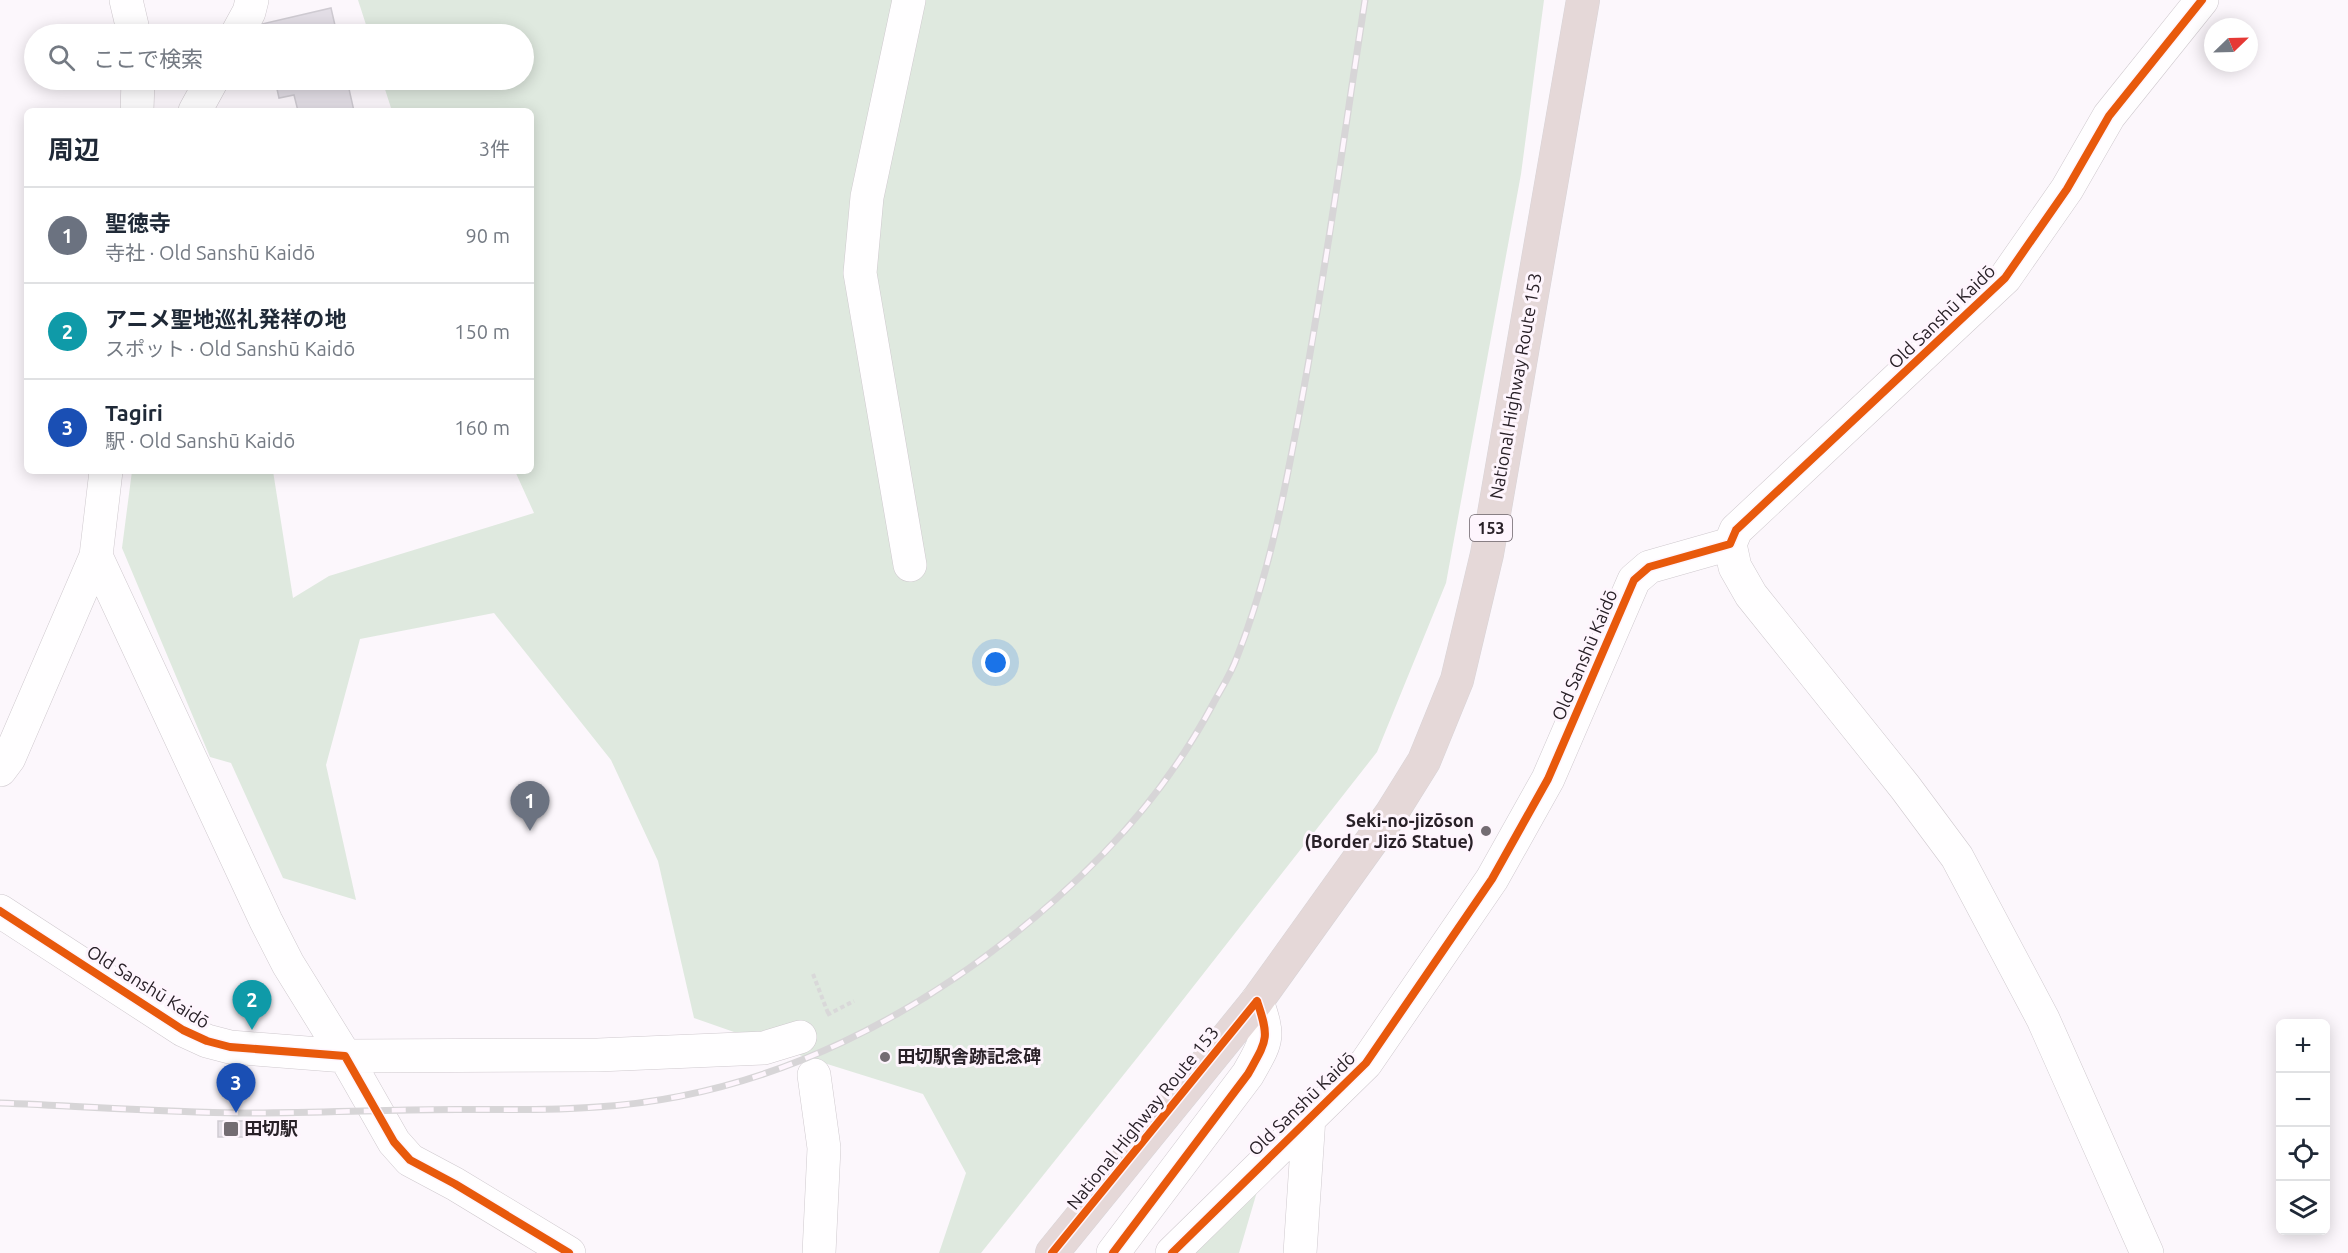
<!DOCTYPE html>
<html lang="ja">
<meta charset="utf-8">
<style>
body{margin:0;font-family:Ubuntu,"Noto Sans JP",sans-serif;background:#f6f6f7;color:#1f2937}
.controls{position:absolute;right:18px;bottom:18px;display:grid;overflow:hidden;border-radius:9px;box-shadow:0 3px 15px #0003}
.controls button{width:54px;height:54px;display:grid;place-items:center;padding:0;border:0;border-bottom:2px solid #e0e1e3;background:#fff;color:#1f2937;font:30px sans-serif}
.compass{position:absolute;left:2204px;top:18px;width:54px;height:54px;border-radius:50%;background:#fff;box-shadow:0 3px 15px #0003;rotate:67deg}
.you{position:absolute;left:996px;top:663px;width:21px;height:21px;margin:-15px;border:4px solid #fff;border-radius:50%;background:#1a73e8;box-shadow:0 0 0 9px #1a73e833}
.badge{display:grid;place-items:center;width:39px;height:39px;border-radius:50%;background:#0b8043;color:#fff;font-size:20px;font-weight:700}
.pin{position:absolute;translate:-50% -50px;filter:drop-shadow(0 2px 3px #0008)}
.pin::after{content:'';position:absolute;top:32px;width:21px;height:18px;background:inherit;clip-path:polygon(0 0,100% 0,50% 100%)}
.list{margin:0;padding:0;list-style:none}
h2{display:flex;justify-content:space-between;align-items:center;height:78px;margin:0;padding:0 24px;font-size:26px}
h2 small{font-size:20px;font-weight:400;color:#747a83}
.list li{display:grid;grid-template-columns:39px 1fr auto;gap:18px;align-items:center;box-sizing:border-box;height:96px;padding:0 24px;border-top:2px solid #e0e1e3}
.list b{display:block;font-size:22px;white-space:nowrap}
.list p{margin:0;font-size:20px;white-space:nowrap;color:#747a83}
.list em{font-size:20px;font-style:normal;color:#747a83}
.icon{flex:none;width:33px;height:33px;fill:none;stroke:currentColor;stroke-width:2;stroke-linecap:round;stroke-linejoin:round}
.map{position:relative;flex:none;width:2348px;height:1253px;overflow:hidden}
.search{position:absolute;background:#fff;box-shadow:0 3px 15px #0003;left:24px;top:24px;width:510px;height:66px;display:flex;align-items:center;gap:15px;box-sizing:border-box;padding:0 21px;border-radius:33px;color:#747a83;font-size:22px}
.panel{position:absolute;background:#fff;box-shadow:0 3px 15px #0003;left:24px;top:108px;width:510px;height:366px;border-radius:9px}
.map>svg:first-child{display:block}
.green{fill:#dfe9df}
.building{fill:#e3dee6;stroke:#cfcbd2;stroke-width:1.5}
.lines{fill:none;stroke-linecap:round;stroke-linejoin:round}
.minor-casing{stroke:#cfc9ce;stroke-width:34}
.highway-casing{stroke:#d8d4d7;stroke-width:34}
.path{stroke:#d9d8d9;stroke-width:4;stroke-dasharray:4.5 3;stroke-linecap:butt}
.minor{stroke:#fffeff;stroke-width:33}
.highway{stroke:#e5d8d8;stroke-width:33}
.rail-casing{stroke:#d7d5d7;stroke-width:7}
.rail{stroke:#fef5fd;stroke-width:4.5;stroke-dasharray:14;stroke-linecap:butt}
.cycleway-casing{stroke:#fef5fd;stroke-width:11}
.cycleway{stroke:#e8590c;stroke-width:8}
.poi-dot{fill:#736c72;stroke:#fef5fd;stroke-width:2}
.labels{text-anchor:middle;stroke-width:6;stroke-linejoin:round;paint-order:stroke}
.shield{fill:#fef5fd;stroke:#696168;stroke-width:1.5}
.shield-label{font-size:16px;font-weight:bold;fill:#292128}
.street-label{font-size:18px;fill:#292128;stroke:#fef5fd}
.poi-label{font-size:18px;font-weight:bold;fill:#292128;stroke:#fef5fd;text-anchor:start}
</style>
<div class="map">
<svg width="2348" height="1253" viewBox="0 0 2348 1253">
<rect width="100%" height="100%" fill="#fcf7fc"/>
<!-- green -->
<path class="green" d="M 358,0 L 1544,0 L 1521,174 L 1446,583 L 1377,752 L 1153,1038 L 981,1253 L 939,1253 L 966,1173 L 923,1094 L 808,1058 L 694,1018 L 658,861 L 611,760 L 494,613 L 360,639 L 326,765 L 356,900 L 283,878 L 231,763 L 210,757 L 122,548 L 132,471 L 273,471 L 293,598 L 329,576 L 534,513 L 515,471 L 531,471 L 531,111 L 392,111 L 382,80 L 524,80 L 524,34 L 369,34 Z
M 1261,1178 L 1239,1253 L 1189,1253 Z"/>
<!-- building -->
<path class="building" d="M 331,8 L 337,34 L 265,34 L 262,24 Z
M 275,80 L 347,80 L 354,111 L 298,111 L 294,95 L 279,98 Z
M 218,1121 L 245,1121 L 245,1137 L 218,1137 Z"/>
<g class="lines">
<!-- minor casing -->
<g class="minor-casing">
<path id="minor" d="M 126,0 L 134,34
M 909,0 L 867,197 L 860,273 L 910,565
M 237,34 L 249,12 L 252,0
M 137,111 L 138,80
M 195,111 L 212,80
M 106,471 L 96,556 L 266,921 L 288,964 L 345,1056 L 394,1142 L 410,1160 L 455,1184 L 569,1253
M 1730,544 L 1735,567 L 1751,595 L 1905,787 L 1957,857 L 2043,1019 L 2147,1253
M 0,770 L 9,758 L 96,556
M 0,911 L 183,1030 L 207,1041 L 230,1047 L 345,1056 L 598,1055 L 764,1048 L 800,1037
M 814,1075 L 824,1148 L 819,1253
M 1113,1253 L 1248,1074 C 1267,1040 1270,1039 1257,1001
M 1172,1253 L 1366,1063 L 1492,879 L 1548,779 L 1634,580 L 1649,567 L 1730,544 L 1736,530 L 2005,278 L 2067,189 L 2109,116 L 2202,0
M 1300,1253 L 1309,1117"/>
</g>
<!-- highway casing -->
<g class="highway-casing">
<path id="highway" d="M 1052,1253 L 1257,1001 L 1391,814 L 1424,761 L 1457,680 L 1487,554 L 1583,0"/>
</g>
<!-- path -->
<path class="path" d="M 813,974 L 828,1013
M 827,1015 L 854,1001"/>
<!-- minor -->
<use href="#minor" class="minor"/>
<!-- highway -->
<use href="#highway" class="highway"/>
<!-- rail casing -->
<g class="rail-casing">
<path id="rail" d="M 0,1103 C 80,1106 161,1112 241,1113 C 297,1113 353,1111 409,1110 C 471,1108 535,1112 597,1107 C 771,1096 928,1013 1056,899 C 1122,840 1171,782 1213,704 C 1221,689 1231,674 1237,657 C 1269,576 1285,490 1301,404 C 1326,270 1344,135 1365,0"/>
</g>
<!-- rail -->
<use href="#rail" class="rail"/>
<!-- cycleway casing -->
<g class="cycleway-casing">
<path id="cycleway" d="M 0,911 L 183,1030 L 207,1041 L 230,1047 L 345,1056 L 394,1142 L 410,1160 L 455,1184 L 569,1253
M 1052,1253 L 1257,1001
M 1113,1253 L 1248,1074 C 1267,1040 1270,1039 1257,1001
M 1172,1253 L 1366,1063 L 1492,879 L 1548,779 L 1634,580 L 1649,567 L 1730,544 L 1736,530 L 2005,278 L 2067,189 L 2109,116 L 2202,0"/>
</g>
<!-- cycleway -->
<use href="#cycleway" class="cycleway"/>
</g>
<!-- markers -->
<g class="poi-dot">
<circle cx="1486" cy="831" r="6"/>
<circle cx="885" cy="1057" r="6"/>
<rect x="223" y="1121" width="16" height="16" rx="3"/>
</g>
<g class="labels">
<!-- shield labels -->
<rect class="shield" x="1470" y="515" width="42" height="26" rx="4.5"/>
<g class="shield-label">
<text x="1491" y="534">153</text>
</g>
<!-- street labels -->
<g class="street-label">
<text transform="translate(1942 317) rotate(-44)" y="6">Old Sanshū Kaidō</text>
<text transform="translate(1516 386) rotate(-80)" y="6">National Highway Route 153</text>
<text transform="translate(1585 655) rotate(-67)" y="6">Old Sanshū Kaidō</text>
<text transform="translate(148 987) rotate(32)" y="6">Old Sanshū Kaidō</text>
<text transform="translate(1302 1104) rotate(-44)" y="6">Old Sanshū Kaidō</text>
<text transform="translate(1143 1118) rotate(-51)" y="6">National Highway Route 153</text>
</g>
<!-- poi labels -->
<g class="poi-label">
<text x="1474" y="827" text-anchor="end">Seki-no-jizōson<tspan x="1474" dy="21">(Border Jizō Statue)</tspan></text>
<text x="897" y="1063">田切駅舎跡記念碑</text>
<text x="244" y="1135">田切駅</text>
</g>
</g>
</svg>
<div class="controls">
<button>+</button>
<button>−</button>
<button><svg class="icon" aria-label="locate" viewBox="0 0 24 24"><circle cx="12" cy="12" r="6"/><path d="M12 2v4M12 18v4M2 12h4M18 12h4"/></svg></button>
<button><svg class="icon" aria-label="layers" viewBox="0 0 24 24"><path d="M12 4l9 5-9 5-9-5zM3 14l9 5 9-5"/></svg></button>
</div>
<svg class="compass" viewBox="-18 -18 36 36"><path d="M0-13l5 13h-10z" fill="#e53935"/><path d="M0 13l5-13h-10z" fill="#747a83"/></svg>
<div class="you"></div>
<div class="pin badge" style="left:530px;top:831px;background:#6b7280">1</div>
<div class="pin badge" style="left:252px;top:1030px;background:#0f9aa8">2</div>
<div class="pin badge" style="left:236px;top:1113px;background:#1a4fb4">3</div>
<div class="search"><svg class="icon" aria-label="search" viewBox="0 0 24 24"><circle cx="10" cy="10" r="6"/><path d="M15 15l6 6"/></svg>ここで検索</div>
<section class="panel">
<h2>周辺<small>3件</small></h2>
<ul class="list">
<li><span class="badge" style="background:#6b7280">1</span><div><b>聖徳寺</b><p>寺社 · Old Sanshū Kaidō</p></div><em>90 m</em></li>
<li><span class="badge" style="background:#0f9aa8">2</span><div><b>アニメ聖地巡礼発祥の地</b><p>スポット · Old Sanshū Kaidō</p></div><em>150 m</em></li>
<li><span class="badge" style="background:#1a4fb4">3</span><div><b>Tagiri</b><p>駅 · Old Sanshū Kaidō</p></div><em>160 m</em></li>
</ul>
</section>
</div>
